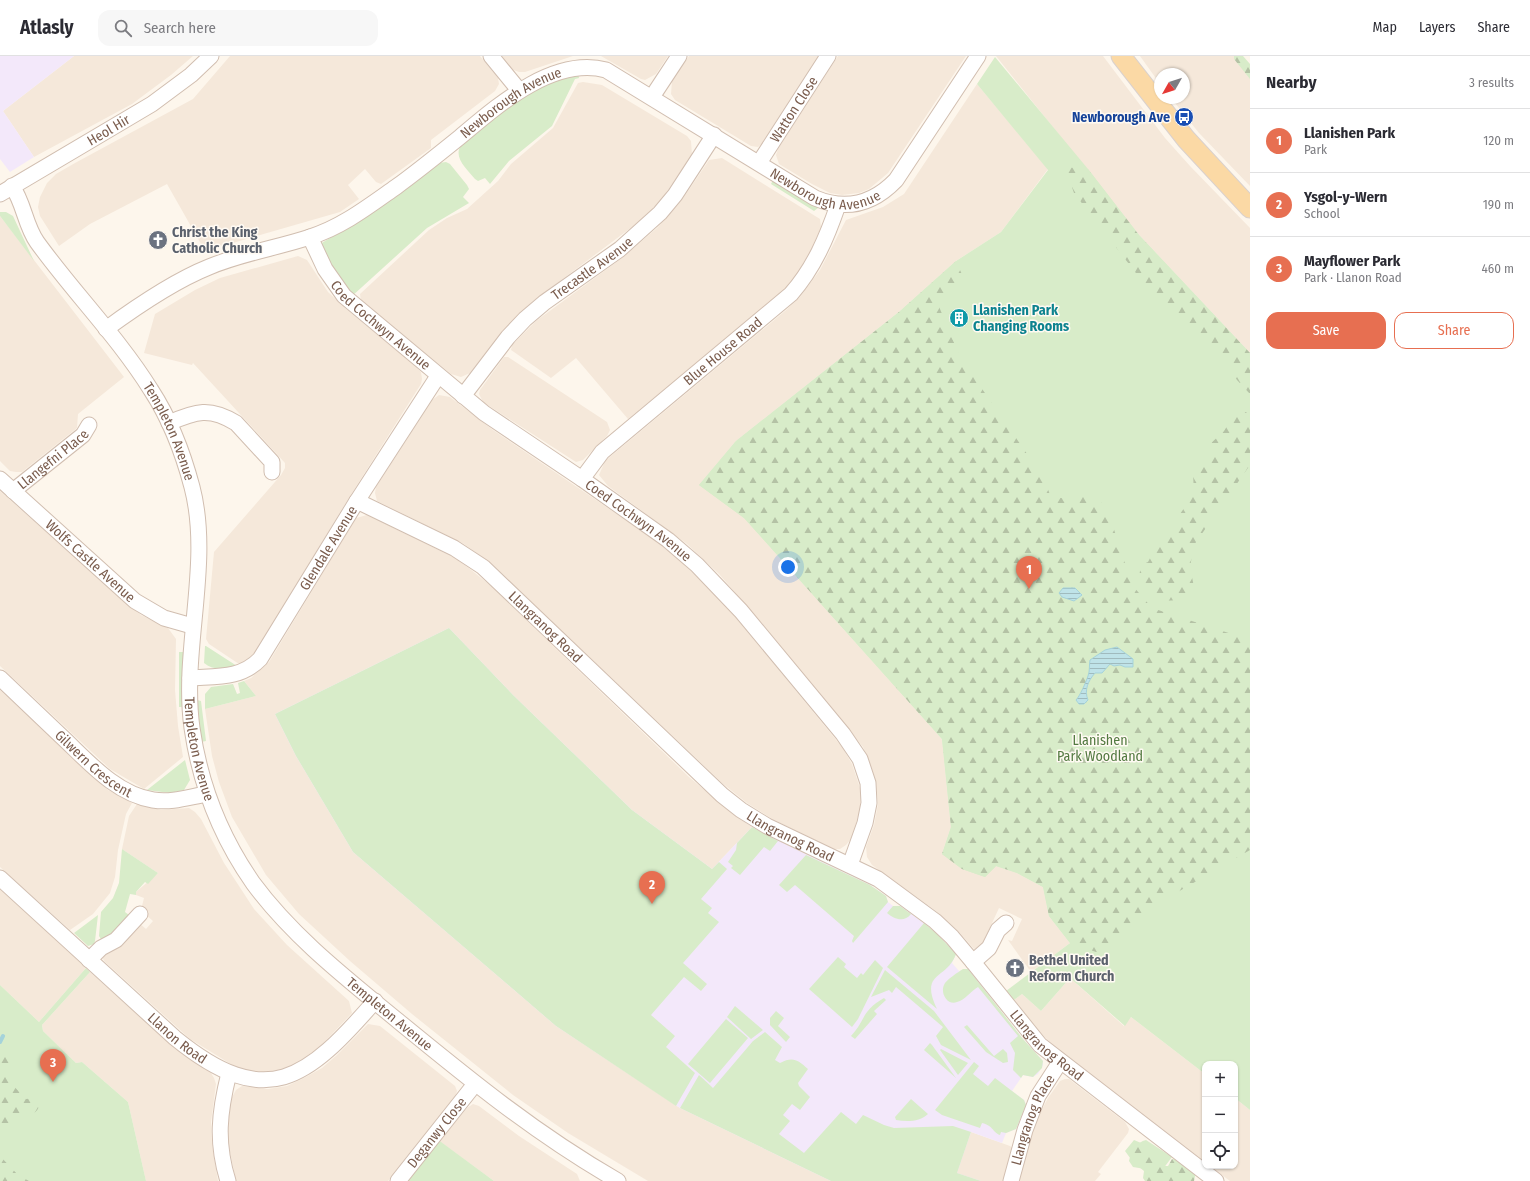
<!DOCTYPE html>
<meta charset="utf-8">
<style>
body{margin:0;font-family:"Fira Sans Condensed",sans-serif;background:#f7f7f7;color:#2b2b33}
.controls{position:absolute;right:12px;bottom:12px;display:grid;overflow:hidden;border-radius:8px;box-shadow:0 1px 3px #0004}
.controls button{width:36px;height:36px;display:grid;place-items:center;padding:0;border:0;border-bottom:1px solid #e1e1e2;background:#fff;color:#2b2b33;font:20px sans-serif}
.compass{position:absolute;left:1154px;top:12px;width:36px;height:36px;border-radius:50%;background:#fff;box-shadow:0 1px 3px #0004;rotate:231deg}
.you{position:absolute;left:788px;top:511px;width:14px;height:14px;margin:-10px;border:3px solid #fff;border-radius:50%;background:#1a73e8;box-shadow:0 0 0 6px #1a73e833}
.badge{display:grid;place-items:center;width:26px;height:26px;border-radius:50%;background:#e76f51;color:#fff;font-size:13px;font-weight:700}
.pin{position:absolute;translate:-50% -33px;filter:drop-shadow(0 1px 2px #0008)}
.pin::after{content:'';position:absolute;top:21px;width:14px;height:12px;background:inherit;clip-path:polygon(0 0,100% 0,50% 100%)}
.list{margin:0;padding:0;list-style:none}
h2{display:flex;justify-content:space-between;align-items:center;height:52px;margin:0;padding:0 16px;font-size:17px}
h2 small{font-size:13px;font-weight:400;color:#7c7c81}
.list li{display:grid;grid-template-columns:26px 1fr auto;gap:12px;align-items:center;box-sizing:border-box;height:64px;padding:0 16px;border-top:1px solid #e1e1e2}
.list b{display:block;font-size:15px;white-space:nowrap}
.list p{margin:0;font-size:13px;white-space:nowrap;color:#7c7c81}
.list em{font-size:13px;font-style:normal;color:#7c7c81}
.actions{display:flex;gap:8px;padding:12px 16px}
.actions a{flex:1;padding:9px 0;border:1px solid #e76f51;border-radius:12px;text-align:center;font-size:14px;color:#e76f51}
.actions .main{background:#e76f51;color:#fff}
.icon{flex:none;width:22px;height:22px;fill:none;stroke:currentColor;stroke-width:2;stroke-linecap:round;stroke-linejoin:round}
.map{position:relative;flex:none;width:1250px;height:1125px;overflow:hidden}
header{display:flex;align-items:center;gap:24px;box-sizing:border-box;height:56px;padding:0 20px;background:#fff;border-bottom:1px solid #e1e1e2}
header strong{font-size:19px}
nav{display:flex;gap:22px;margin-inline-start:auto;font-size:14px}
.search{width:280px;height:36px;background:#f7f7f7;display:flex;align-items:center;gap:10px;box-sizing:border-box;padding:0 14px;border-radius:12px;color:#7c7c81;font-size:15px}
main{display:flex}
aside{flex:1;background:#fff}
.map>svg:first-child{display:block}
.residential{fill:#f5e8da}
.education{fill:#f3e8fa}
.green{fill:#d8ecc9}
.forest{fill:url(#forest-firs)}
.water{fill:url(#water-rules);stroke:#a5d3da}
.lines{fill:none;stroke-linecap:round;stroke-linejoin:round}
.stream{stroke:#a5d3da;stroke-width:4}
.minor-casing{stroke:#d1beb0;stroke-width:17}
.major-casing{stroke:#dad1cd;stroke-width:21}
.minor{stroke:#fff;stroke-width:15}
.major{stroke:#fbd9a5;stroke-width:19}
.labels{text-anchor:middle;stroke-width:3;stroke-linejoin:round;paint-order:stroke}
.street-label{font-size:14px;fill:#7a5c4d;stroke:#fffaf3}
.transit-label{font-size:14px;font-weight:bold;fill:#164399;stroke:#fffaf3;text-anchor:end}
.worship-label{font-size:14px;font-weight:bold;fill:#5b616d;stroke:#fffaf3;text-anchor:start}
.culture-label{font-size:14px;font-weight:bold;fill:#0d838f;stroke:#fffaf3;text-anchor:start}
.park-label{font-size:14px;fill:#537a41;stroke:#fffaf3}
</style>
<header>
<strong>Atlasly</strong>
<div class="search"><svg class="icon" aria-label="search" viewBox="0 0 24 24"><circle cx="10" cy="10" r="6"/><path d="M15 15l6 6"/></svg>Search here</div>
<nav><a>Map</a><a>Layers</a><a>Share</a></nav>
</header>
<main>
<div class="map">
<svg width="1250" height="1125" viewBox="0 0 1250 1125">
<defs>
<pattern id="forest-firs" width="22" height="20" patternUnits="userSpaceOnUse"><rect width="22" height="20" fill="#d8ecc9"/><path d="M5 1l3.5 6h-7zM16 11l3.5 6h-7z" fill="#b4c2a5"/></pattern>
<pattern id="water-rules" width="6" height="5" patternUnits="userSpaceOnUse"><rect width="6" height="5" fill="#bfe3e8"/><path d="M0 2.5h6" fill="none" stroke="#a0bbbe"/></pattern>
</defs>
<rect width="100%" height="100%" fill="#fdf6ec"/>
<!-- residential -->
<path class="residential" d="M 74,0 L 193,0 L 171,19 L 132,48 L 34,101 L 3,55 Z
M 230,0 L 480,0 L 498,22 L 499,28 L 495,35 L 431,84 L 431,92 L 381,128 L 376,126 L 365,113 L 348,129 L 359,143 L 340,156 L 205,195 L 167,128 L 90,168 L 59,190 L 40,160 L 38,151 L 40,141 L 47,127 L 56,118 L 75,107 L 193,43 Z
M 501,0 L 573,0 L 525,16 L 519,16 L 511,13 Z
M 601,0 L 668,0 L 656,18 L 645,24 L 641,23 Z
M 689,0 L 819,0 L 764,86 L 758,91 L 751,90 L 675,44 L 671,38 L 672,25 Z
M 838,0 L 966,0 L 888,117 L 869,133 L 859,137 L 842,139 L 830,137 L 812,128 L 779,108 L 776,99 L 778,93 Z
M 996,0 L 1103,0 L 1165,82 L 1190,110 L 1250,172 L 1250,297 L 1139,179 Z
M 1140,0 L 1239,0 L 1250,15 L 1250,130 L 1199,77 L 1171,42 L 1184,42 L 1184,18 L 1160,18 L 1160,28 Z
M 583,26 L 602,29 L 687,80 L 691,85 L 692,99 L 663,141 L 644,162 L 532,246 L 495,285 L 470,317 L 461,321 L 451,318 L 361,245 L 360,238 L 429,174 L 447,162 L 467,153 L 498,125 L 511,108 L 553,72 L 578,27 Z
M 977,28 L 1048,113 L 1001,176 L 956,205 L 899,256 L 736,385 L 700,428 L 744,462 L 942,683 L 951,771 L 942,798 L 996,810 L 1017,817 L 1043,831 L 1049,860 L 1070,887 L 1031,916 L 1008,884 L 1012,885 L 1022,863 L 999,852 L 981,891 L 974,893 L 960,877 L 936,855 L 872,809 L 867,801 L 866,791 L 874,769 L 878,748 L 876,725 L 869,705 L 863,691 L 765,571 L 719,518 L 687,488 L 608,430 L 599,419 L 605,405 L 785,255 L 800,241 L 820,214 L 846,164 L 883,151 L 904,138 Z
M 722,102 L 820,163 L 821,171 L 810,196 L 795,221 L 779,240 L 628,363 L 576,302 L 551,322 L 514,296 L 511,294 L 512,289 L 536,265 L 622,202 L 657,172 L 682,144 L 709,104 Z
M 0,160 L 124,321 L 78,358 L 77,372 L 22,416 L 16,416 L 10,415 L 0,405 Z
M 298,200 L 307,204 L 328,236 L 345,252 L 415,310 L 421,316 L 422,323 L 421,328 L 345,448 L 257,594 L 246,606 L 239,608 L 209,588 L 206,583 L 214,496 L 281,419 L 285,412 L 285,407 L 193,307 L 192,309 L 144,297 L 155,258 L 195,234 L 220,222 Z
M 504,301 L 508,301 L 607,366 L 610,374 L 607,380 L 583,404 L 576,406 L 483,346 L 479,338 L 480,334 Z
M 439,339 L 450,341 L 493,374 L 658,486 L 677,502 L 723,546 L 842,691 L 852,708 L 861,735 L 860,753 L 852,782 L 846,789 L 840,793 L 834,793 L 774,764 L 747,747 L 722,727 L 493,509 L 464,488 L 377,445 L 375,437 L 376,431 L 432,344 Z
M 0,435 L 131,551 L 141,559 L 168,572 L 176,583 L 175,634 L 178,670 L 183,701 L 144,733 L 110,713 L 0,610 Z
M 367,459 L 455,502 L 470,513 L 491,530 L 689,721 L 734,759 L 752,771 L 712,813 L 632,754 L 513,639 L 449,572 L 275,658 L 296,700 L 353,796 L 556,970 L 680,1052 L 831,1125 L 648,1125 L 568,1077 L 513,1039 L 412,958 L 350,905 L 299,858 L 266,819 L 232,761 L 219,726 L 212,700 L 205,653 L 256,640 L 244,625 L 251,622 L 269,606 L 353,467 L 356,462 Z
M 0,634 L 108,734 L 132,747 L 126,758 L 118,794 L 115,821 L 110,837 L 93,858 L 70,874 L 0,811 Z
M 137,748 L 161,754 L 189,752 L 195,756 L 201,763 L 224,807 L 254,853 L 287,889 L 349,945 L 352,957 L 316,995 L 296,1008 L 281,1014 L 263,1016 L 245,1014 L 234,1010 L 190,983 L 104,905 L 102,900 L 139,867 L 146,873 L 153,865 L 145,858 L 145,853 L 142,850 L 144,842 L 136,839 L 136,836 L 158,817 L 122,793 L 129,760 Z
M 0,833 L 86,912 L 39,966 L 0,929 Z
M 90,916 L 168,986 L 211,1017 L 214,1022 L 216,1028 L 211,1066 L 212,1088 L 218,1125 L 146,1125 L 128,1046 L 82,1006 L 76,1007 L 43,975 L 42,969 Z
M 1070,922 L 1124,970 L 1131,961 L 1205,1018 L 1205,1106 L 1057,993 L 1033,970 L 1014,944 L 1022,938 L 1041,955 Z
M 368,968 L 380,970 L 455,1030 L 457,1035 L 455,1042 L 388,1125 L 236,1125 L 228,1086 L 228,1064 L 231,1043 L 236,1034 L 242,1030 L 268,1033 L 287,1030 L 304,1022 L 322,1012 L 337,999 Z
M 1065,1023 L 1069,1023 L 1125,1066 L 1129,1073 L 1128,1077 L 1098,1116 L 1101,1118 L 1095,1125 L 1019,1125 L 1032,1077 L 1039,1059 L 1048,1042 L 1060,1025 Z
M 1235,1042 L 1250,1054 L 1250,1125 L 1230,1125 L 1210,1110 L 1235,1110 Z
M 473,1048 L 479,1050 L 519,1080 L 577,1118 L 580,1125 L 494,1125 L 439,1085 L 467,1052 Z
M 971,1076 L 1010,1090 L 1014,1093 L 1007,1125 L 981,1125 L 956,1117 Z"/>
<!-- education -->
<path class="education" d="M 0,0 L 74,0 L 3,55 L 34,101 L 10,116 L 0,103 Z
M 449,572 L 513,639 L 632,754 L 712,813 L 752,771 L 791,791 L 870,829 L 886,840 L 888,846 L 893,850 L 900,850 L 921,865 L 949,890 L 956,898 L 952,907 L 959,915 L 968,913 L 1023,983 L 1043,1005 L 1043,1009 L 1038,1018 L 1033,1021 L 1023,1019 L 1012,1035 L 1024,1044 L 1026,1049 L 1016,1073 L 1006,1077 L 1002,1087 L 971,1076 L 957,1117 L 981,1125 L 831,1125 L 680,1052 L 556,970 L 353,796 L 296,700 L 275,658 Z"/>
<!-- green -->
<path class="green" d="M 995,1 L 1088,113 L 1139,179 L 1250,297 L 1250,1054 L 1235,1042 L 1235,1008 L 1205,1008 L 1205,1018 L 1131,961 L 1125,970 L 1070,922 L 1041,955 L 1022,938 L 1014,944 L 1006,935 L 1070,887 L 1049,860 L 1043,831 L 1017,817 L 996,810 L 985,821 L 962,813 L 942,798 L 951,771 L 942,683 L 744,462 L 699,429 L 736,385 L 899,256 L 956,205 L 1001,176 L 1048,114 L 977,28 Z
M 578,17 L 579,22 L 575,23 L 552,70 L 509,105 L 490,128 L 485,122 L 478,125 L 475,123 C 468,114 454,103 460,91 L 522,40 L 540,29 Z
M 446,106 L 450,108 L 467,129 L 469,133 L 463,141 L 469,147 L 427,172 L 351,241 L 339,227 L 320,188 L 360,164 L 439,107 Z
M 773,124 L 816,149 L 818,152 L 814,155 L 771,128 Z
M 0,156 L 6,156 L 13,160 L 34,205 L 0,160 Z
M 449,572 L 513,639 L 632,754 L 712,813 L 719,806 L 727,813 L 701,843 L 712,852 L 708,857 L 719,866 L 683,907 L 707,928 L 701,935 L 684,921 L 651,959 L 675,980 L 666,991 L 695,1017 L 676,1050 L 556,970 L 353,796 L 296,700 L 275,658 Z
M 205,590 L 206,590 L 237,610 C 225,613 214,615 204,607 Z
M 179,596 L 184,596 L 182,651 L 179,651 Z
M 244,625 L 256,640 L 205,653 L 205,638 L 211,631 L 233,628 L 237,638 L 240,637 L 238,627 Z
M 197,644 L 201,645 L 206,685 L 201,686 Z
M 185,704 L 190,724 L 184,734 L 170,737 L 147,734 Z
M 752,771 L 778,785 L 770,795 L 764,791 L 740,819 L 731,812 L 733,810 L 728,806 L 736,794 L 737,787 Z
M 122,793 L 158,817 L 148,828 L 145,826 L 136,836 L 136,839 L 130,838 L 125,856 L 129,859 L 109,880 L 101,883 L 99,880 L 101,856 L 113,842 L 119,827 Z
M 806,799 L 870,829 L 886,840 L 888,846 L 853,887 L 852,885 L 854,880 L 795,829 L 787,836 L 779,829 Z
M 893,850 L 900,850 L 911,858 C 904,867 894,863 887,857 Z
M 98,859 L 95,885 L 94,888 L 88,890 L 74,877 Z
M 924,867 L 937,878 L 956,898 C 947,924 919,915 937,953 L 887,911 Z
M 838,901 L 846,908 L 844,911 L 857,922 L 861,917 L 863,919 L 875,904 L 883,912 L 858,963 L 852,971 L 809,933 Z
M 86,912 L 90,916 L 42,969 L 43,975 L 76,1007 L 82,1006 L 128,1046 L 146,1125 L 2,1125 L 0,1123 L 0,929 L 39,966 Z
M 963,913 L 968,913 L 1023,983 L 1043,1005 L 1042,1012 L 1033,1021 L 1023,1019 L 1021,1022 L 1013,1014 L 1015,997 L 1010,987 L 1018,980 L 978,931 C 971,935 965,944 957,946 C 947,950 939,936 945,927 C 949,922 957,917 963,913 Z
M 885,914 L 934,955 L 971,1004 L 941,989 L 936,980 L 943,971 L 896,931 L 892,937 L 889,934 L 871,941 Z
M 884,942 L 886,944 L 874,955 L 877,958 L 855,983 L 851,980 C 866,964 861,955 884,942 Z
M 735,950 L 763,974 L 751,983 L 727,961 Z
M 776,955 L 784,962 L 778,970 L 790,981 L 786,986 L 770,969 L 770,962 Z
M 726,963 L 748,982 L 710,1027 L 688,1008 Z
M 967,969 L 994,1000 L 1003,993 L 1007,997 L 1008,1006 L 1003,1007 L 986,996 L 964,971 Z
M 765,976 L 782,991 L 775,1004 L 780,1007 C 793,1000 798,1004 808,1013 L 798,1027 L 799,1030 L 810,1041 L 800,1054 L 792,1048 L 783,1059 L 790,1065 L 779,1078 L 804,1097 L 841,1056 L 856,1068 L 863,1059 L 884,1069 L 894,1072 L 953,1070 L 971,1076 L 957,1117 L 981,1125 L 831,1125 L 680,1052 L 699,1019 L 713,1032 L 753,985 Z
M 930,987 L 932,989 L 956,1022 L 924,994 Z
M 941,993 L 968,1007 L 958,1019 L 940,994 Z
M 974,1006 L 979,1010 L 973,1018 L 988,1030 L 995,1022 L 1024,1044 L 1026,1049 L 1016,1073 L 1006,1077 L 1001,1076 L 1000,1079 C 992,1076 994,1070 982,1067 L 980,1072 L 942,1059 L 935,1054 Z
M 911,1043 L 928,1058 C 920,1066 907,1066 896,1064 L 895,1061 Z
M 437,1083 L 494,1125 L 403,1125 Z
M 1146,1084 L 1172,1101 L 1157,1121 L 1145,1113 L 1133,1111 L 1129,1105 C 1131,1096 1137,1086 1146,1084 Z"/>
<!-- forest -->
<path class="forest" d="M 1234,0 L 1243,0 L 1250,8 L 1250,23 L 1234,3 Z
M 1065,111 L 1088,113 L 1139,179 L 1250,297 L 1250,338 L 1237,324 L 1219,298 L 1168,253 L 1139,221 L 1074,137 Z
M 956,205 L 964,223 L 958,231 L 935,241 L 960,301 L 1043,421 L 1051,441 L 1072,443 L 1096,438 L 1109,458 L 1132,529 L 1152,552 L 1250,584 L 1250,794 L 1164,844 L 1120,887 L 1096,896 L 1070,887 L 1049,860 L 1043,831 L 1017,817 L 996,810 L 985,821 L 962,813 L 942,798 L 951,771 L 942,683 L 744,462 L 699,429 L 736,385 L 899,256 Z
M 1246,356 L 1250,361 L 1250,409 L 1194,489 L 1190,511 L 1194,531 L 1180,544 L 1162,545 L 1139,521 L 1141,509 L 1148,506 L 1157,489 L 1171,474 L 1180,458 L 1194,438 L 1193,416 L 1209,399 L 1209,389 L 1224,375 L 1232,362 Z
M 0,996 C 14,1001 11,1012 6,1022 L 26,1043 L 35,1042 L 40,1048 C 37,1058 31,1059 22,1060 L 17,1069 L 0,1079 Z
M 1134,1084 L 1146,1089 L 1152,1103 L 1161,1105 L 1164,1110 L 1168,1110 L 1172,1103 L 1181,1104 L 1196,1116 L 1194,1125 L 1145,1125 L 1143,1122 L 1144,1115 L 1133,1106 L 1125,1095 Z
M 0,1100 L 18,1119 L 29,1125 L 0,1125 Z"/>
<!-- water -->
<path class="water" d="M 1063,532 L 1075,532 L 1082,539 L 1074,545 L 1062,541 L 1059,537 Z
M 1117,591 L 1133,603 L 1133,611 L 1125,611 L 1120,609 L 1114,610 L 1110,608 L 1102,617 L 1095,617 C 1088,625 1084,634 1088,644 L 1084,648 L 1079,648 L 1076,644 C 1080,640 1086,626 1088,620 C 1090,615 1089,609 1090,604 L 1105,594 Z"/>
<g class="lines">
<!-- stream -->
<path class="stream" d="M 0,986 L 3,980"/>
<!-- minor casing -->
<g class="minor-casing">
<g id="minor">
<path d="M 491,0 L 518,33"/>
<path d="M 652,41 L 679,0"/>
<path id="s1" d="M 759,107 L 828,0"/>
<path id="s2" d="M 12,130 C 24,147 25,169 37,186 C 73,236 118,281 151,334 C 170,363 183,397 192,431 C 212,507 181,594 192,672 C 200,728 221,781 253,827 C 292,880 346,922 397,964 C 469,1023 536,1078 618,1125"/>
<path id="s3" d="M 0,138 L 152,48 L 191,19 L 211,0"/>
<path id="s4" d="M 310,181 L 325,213 L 344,240 L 484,357 L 582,423 L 668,484 L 697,509 L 741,555 L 843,678 L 860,703 L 868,727 L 869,747 L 865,767 L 850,809"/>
<path id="s5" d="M 106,273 C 136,251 174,225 209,211 C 242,197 277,192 310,181 C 342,171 369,150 396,131 C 418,115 439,98 460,81 C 497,50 553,0 606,14 L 815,142 C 846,155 873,148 896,124 L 978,0"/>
<path id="s6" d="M 463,340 L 508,281 L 525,263 L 545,246 L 620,193 L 660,157 L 675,139 L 714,79"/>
<path d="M 169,367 C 196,355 210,351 236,367 L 272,406 L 272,416"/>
<path id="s7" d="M 0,423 L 135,545 L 164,562 L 192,570"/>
<path id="s8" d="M 582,423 L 602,396 L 791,238 C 814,212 827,181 838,149"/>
<path id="s9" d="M 13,435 L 83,379 L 89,369"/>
<path id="s10" d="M 357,445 L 454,492 L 483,511 L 722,739 L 741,754 L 767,770 L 878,823 L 935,865 L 952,881 L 973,906 L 1040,989 L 1216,1125"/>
<path id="s11" d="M 0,622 C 20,641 40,660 60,679 C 87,704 115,738 153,744 C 172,747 189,741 207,738"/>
<path id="s12" d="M 190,622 C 216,620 241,623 260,603 L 357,445 L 438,320"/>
<path id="s13" d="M 0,822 L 175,982 C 267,1057 307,1023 375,945"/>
<path d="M 89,904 L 101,892 L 116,884 L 140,858"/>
<path d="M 973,906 L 989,892 L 998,874 L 1006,867"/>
<path d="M 228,1125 C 216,1086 219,1057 229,1017"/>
<path id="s14" d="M 398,1125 L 475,1028"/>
<path id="s15" d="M 1011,1125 L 1025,1074 L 1038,1040 L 1060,1006"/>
</g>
</g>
<!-- major casing -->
<g class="major-casing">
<path id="major" d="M 1121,0 L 1186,83 L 1250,152"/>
</g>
<!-- minor -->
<use href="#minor" class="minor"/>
<!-- major -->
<use href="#major" class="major"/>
</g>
<!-- icons -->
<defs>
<g id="bus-disc" transform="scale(1)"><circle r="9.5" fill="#1a4fb4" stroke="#fffaf3"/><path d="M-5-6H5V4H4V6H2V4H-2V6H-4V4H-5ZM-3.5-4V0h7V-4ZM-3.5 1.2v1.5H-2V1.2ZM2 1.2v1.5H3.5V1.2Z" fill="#fff"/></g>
<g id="church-disc" transform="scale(1)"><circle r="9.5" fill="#6b7280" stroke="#fffaf3"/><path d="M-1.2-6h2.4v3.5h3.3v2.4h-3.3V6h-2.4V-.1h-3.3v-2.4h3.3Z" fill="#fff"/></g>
<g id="building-disc" transform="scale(1)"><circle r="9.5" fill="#0f9aa8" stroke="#fffaf3"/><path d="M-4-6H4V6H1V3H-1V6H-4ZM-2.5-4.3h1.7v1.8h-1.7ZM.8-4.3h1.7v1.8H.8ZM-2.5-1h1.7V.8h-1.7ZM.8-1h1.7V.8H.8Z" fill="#fff"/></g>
</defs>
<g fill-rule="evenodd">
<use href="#bus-disc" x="1184" y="61"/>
<use href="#church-disc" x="158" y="184"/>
<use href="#building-disc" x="959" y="262"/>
<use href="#church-disc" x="1015" y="912"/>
</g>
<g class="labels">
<!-- street labels -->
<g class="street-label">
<text dy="5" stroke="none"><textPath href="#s5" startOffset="469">Newborough Avenue</textPath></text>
<text dy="5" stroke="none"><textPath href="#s1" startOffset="64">Watton Close</textPath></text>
<text dy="5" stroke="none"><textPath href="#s3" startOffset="126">Heol Hir</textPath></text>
<text dy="5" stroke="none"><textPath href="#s5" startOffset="827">Newborough Avenue</textPath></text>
<text dy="5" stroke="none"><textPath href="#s6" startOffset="183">Trecastle Avenue</textPath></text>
<text dy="5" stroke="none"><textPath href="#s4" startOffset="115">Coed Cochwyn Avenue</textPath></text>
<text dy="5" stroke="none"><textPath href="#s8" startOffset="191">Blue House Road</textPath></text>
<text dy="5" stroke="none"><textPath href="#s2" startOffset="294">Templeton Avenue</textPath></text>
<text dy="5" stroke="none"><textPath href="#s9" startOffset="51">Llangefni Place</textPath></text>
<text dy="5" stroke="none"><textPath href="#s4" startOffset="439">Coed Cochwyn Avenue</textPath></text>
<text dy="5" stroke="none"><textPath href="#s12" startOffset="205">Glendale Avenue</textPath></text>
<text dy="5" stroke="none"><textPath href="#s7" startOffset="122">Wolfs Castle Avenue</textPath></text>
<text dy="5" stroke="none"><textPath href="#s10" startOffset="229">Llangranog Road</textPath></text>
<text dy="5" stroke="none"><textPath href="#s2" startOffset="618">Templeton Avenue</textPath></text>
<text dy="5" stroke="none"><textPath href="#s11" startOffset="127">Gilwern Crescent</textPath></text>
<text dy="5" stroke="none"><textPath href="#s10" startOffset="553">Llangranog Road</textPath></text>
<text dy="5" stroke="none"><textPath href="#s2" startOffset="954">Templeton Avenue</textPath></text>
<text dy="5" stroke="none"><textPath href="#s13" startOffset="239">Llanon Road</textPath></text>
<text dy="5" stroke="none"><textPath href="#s10" startOffset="889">Llangranog Road</textPath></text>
<text dy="5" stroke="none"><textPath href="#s15" startOffset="65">Llangranog Place</textPath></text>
<text dy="5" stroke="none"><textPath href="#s14" startOffset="62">Deganwy Close</textPath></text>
</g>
<!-- transit labels -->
<g class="transit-label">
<text x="1170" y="66">Newborough Ave</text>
</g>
<!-- worship labels -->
<g class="worship-label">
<text x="172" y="181">Christ the King<tspan x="172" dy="16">Catholic Church</tspan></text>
<text x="1029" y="909">Bethel United<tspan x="1029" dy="16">Reform Church</tspan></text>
</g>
<!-- culture labels -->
<g class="culture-label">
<text x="973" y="259">Llanishen Park<tspan x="973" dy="16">Changing Rooms</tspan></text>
</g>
<!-- park labels -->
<g class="park-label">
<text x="1100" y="689">Llanishen<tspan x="1100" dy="16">Park Woodland</tspan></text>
</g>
</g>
</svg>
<div class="controls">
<button>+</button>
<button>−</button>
<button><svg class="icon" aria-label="locate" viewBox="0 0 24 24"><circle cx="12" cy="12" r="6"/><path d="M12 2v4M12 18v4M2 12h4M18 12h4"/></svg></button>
</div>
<svg class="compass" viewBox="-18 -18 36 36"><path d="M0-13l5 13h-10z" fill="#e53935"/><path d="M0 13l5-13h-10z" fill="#7c7c81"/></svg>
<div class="you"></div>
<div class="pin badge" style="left:1029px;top:533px">1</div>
<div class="pin badge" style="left:652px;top:848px">2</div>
<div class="pin badge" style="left:53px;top:1026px">3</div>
</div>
<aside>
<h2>Nearby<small>3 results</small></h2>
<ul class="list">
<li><span class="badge">1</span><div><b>Llanishen Park</b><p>Park</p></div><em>120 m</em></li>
<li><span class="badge">2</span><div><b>Ysgol-y-Wern</b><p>School</p></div><em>190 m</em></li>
<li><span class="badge">3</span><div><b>Mayflower Park</b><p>Park · Llanon Road</p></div><em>460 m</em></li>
</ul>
<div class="actions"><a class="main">Save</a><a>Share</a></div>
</aside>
</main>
